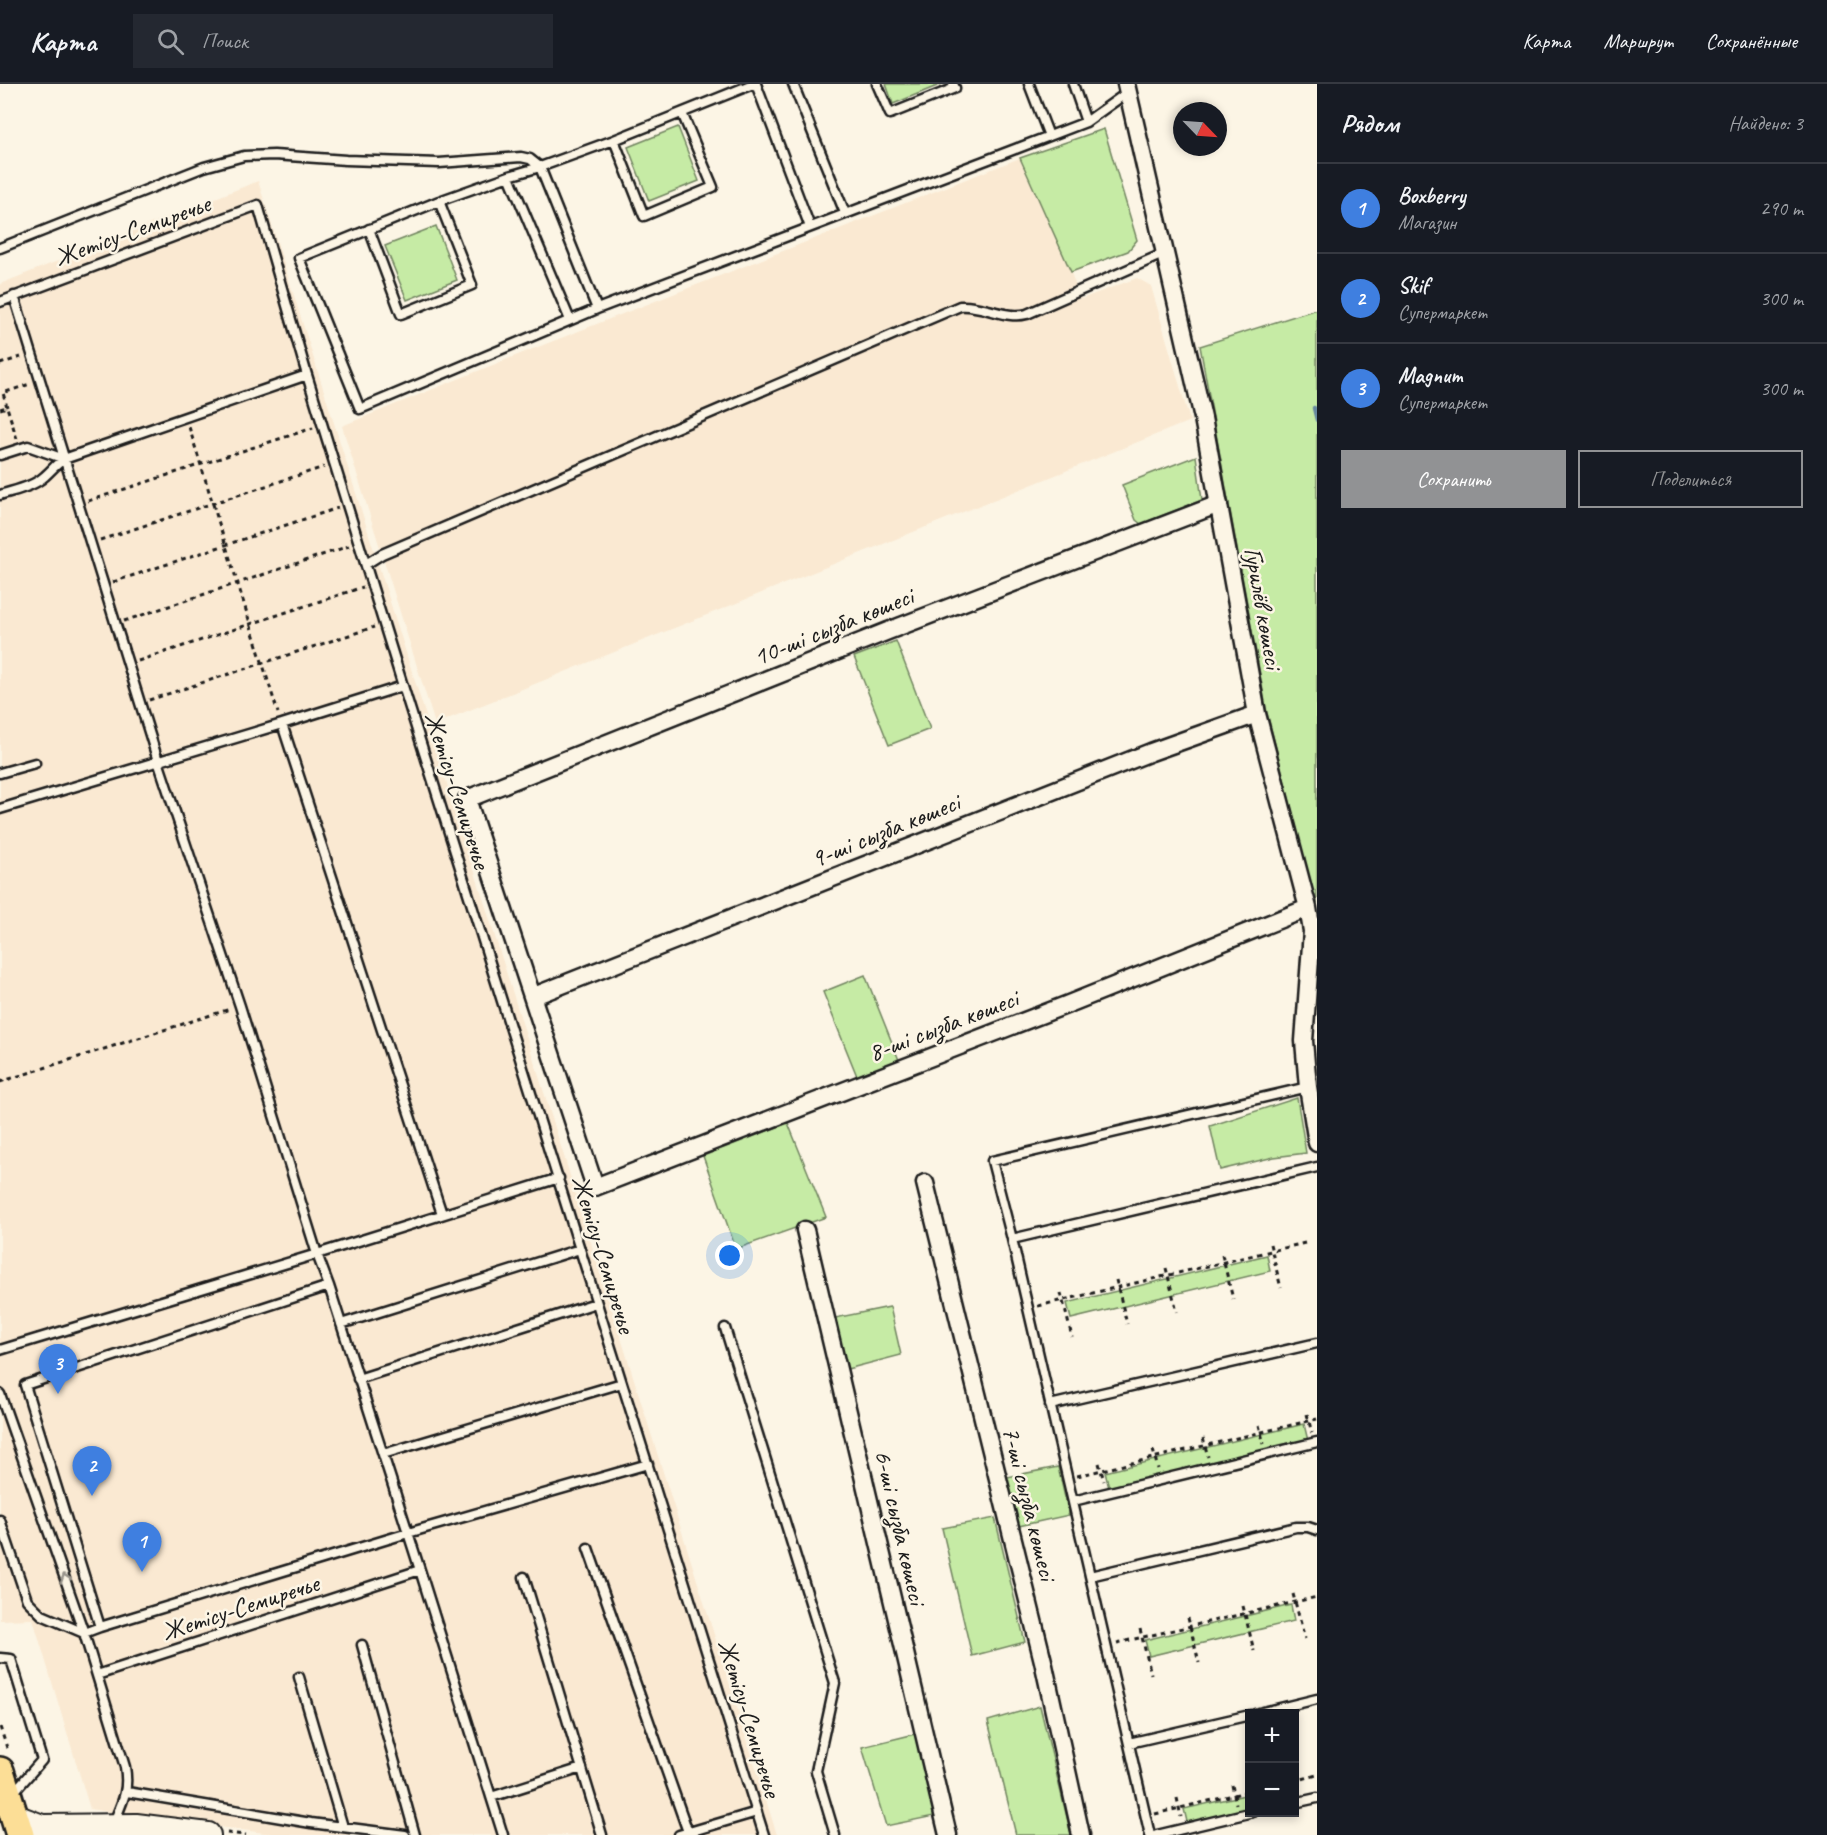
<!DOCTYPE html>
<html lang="ru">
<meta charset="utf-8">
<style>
body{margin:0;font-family:Caveat,sans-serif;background:#242831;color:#f1f3f6}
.controls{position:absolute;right:18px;bottom:18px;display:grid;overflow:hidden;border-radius:0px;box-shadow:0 3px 9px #0003}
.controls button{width:54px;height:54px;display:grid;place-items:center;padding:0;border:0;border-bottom:2px solid #363941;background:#171b24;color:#f1f3f6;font:30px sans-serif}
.compass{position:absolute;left:1173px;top:18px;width:54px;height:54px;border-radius:50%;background:#171b24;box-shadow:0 3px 9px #0003;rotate:115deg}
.you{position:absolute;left:730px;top:1172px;width:21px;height:21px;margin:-15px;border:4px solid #fff;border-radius:50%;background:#1a73e8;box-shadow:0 0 0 9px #1a73e833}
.badge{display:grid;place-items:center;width:39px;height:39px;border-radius:50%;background:#919294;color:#fff;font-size:20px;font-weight:700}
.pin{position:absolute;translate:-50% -50px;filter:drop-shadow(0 2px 3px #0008)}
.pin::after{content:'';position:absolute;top:32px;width:21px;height:18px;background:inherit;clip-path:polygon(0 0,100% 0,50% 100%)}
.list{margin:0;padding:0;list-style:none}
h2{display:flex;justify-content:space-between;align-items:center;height:78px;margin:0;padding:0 24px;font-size:26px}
h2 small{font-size:20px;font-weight:400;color:#9ea1a6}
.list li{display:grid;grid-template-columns:39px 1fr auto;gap:18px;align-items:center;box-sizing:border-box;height:90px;padding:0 24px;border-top:2px solid #363941}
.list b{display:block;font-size:22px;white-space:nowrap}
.list p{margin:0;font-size:20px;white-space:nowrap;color:#9ea1a6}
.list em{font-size:20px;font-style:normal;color:#9ea1a6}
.actions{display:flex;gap:12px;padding:18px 24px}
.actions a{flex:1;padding:14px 0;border:2px solid #919294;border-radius:0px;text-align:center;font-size:21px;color:#919294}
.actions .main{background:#919294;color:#fff}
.icon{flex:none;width:33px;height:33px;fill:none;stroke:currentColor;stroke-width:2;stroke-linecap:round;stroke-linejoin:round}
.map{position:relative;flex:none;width:1317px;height:1751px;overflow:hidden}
header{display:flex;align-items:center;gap:36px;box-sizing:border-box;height:84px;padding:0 30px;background:#171b24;border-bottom:2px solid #363941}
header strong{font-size:28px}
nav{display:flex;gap:33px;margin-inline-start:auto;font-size:21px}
.search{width:420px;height:54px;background:#242831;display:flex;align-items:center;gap:15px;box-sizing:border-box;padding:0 21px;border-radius:0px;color:#9ea1a6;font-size:22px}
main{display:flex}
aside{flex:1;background:#171b24}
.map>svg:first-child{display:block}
.built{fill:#fae9d2}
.green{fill:#c6eba5;stroke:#718460;stroke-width:1.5}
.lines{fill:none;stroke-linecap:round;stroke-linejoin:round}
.stream{stroke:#66879f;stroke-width:4.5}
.lane-casing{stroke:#1c1c1c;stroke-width:13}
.street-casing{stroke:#1c1c1c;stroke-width:21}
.secondary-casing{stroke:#1c1c1c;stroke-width:28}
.primary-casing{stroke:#1c1c1c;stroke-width:32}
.path{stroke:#1c1c1c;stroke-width:3;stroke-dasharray:4.5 4.5;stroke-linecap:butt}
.lane{stroke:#fcf5e5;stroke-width:8}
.street{stroke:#fcf5e5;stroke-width:16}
.secondary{stroke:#fcf5e5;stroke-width:24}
.primary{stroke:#fcde96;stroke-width:27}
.oneway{stroke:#97938b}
.labels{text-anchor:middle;stroke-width:5;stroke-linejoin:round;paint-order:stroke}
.street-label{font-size:26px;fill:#1c1c1c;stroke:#fcf5e5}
</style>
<header>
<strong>Карта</strong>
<div class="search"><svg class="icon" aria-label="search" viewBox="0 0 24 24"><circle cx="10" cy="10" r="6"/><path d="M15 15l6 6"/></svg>Поиск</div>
<nav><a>Карта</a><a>Маршрут</a><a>Сохранённые</a></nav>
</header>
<main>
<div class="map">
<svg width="1317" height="1751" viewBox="0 0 1317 1751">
<rect width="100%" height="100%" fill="#fcf5e5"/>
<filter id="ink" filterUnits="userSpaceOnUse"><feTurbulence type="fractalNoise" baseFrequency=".0167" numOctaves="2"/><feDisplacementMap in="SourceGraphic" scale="12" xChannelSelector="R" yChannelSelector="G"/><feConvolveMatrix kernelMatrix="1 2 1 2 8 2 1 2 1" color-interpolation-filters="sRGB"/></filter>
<g filter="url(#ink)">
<!-- built -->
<path class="built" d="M 1104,45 L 1137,156 L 1128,167 L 1071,189 L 1081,215 L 1137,194 L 1151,202 L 1190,337 L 435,640 L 342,342 L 515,272 L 1020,74 Z
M 258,97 L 777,1751 L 280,1751 L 127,1731 L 90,1725 L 33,1535 L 0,1536 L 0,200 Z"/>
<!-- green -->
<path class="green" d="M 886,0 L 942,0 L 893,20 Z
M 678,43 L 699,97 L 649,117 L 628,63 Z
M 1104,45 L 1137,156 L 1128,167 L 1071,188 L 1020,74 Z
M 436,142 L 457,196 L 407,216 L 385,162 Z
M 1317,225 L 1317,824 L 1267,629 L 1200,262 Z
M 1196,372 L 1202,416 L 1141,440 L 1136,436 L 1122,401 Z
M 896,557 L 930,645 L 889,661 L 854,573 Z
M 865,891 L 899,976 L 857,992 L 823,908 Z
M 1297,1014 L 1306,1069 L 1274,1073 L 1220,1086 L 1210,1042 Z
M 788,1039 L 826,1133 L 736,1165 L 703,1072 Z
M 1267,1171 L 1270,1187 L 1071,1235 L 1067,1219 Z
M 890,1223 L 901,1271 L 847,1285 L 835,1234 Z
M 1304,1340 L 1308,1357 L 1109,1404 L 1105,1388 Z
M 1058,1383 L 1069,1431 L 1014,1443 L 1002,1394 Z
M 995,1434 L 1025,1558 L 972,1572 L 942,1444 Z
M 1291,1521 L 1294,1537 L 1149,1572 L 1145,1556 Z
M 1040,1622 L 1070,1746 L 1072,1751 L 1016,1751 L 988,1637 Z
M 919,1649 L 939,1731 L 886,1742 L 862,1663 Z
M 1249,1710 L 1249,1727 L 1188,1742 L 1184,1725 Z"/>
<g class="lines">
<!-- stream -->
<path class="stream" d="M 1314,324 L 1317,336"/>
<!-- lane casing -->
<g class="lane-casing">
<path id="lane" d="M 753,0 L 614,56 L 540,83 L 509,92 L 439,117 L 299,174 L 360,325 L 597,225 L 1086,38 L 1128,8
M 756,0 L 810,143
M 793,0 L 845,129
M 877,0 L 890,30 L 955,4 L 953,0
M 1029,0 L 1049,52
M 1073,0 L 1086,38
M 614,56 L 644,132 L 713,103 L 682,29
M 509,92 L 570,236
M 369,145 L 401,230 L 472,201 L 439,117
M 0,164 L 204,83 L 244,72 L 274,71 L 346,76 L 439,79 L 521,73 L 530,75 L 540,83 L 597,225
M 14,212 L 158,677 L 240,922 L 317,1170 L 329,1202
M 0,218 L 258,121 L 307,291
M 0,371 L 28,362 L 64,375 L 307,291 L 403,602
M 0,411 C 15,406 33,403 45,392 C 52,386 56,380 64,375
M 366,480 L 382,470 L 960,222 C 982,220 1006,236 1027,230 L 1165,169
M 0,689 L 35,679
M 0,725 L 282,640
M 442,1130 L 282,640 L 403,602 L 764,1751
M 1012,1155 L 992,1077 L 1308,1003
M 341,1240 L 580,1165
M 725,1244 L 835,1599 L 816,1687 L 835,1751
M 0,1266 L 317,1170 L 559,1094
M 358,1295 L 596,1219
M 0,1310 L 84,1549 L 125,1683 C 129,1706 123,1717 114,1738
M 1050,1321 L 1317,1259
M 383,1370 L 622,1299
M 1073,1417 L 1317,1358
M 0,1436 L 27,1516 L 42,1531 L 84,1549
M 588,1464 L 688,1748
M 420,1486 L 503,1751
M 1090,1492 L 1296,1443 L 1308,1443 L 1317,1446
M 524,1493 L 602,1751
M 100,1543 L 408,1449 L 648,1380
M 84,1549 L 100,1543 L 25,1301 L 329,1202 L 420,1486 L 97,1591
M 362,1561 L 415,1751
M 0,1574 L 11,1575 L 42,1676 L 13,1709
M 299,1593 L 343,1743
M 1255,1630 L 1317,1615
M 1129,1659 L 1250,1631
M 127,1708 L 311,1739 L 405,1751
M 491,1713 L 582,1684
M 1294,1719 L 1317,1714
M 679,1751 L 757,1728
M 1150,1751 L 1012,1155 L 1317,1083
M 1157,1751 L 1253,1728"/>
</g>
<!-- street casing -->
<g class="street-casing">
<path id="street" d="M 1126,0 L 1203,334 L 1257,630 L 1308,824 L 1312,847 L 1304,957 L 1308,1003 L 1317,1059
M 1219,420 L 888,547 L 467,715 L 595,1103 L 1066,921 L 1308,824
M 534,912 L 1151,668 L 1257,630
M 925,1099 L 1043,1577 L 1081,1751
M 805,1146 L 948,1751"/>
</g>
<!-- secondary casing -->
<g class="secondary-casing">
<path id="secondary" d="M 13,1729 L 21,1735 L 42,1743 L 136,1742 L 208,1751"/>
</g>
<!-- primary casing -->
<g class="primary-casing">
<path id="primary" d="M 0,1687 L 20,1751"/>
</g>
<!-- path -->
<path class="path" d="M 0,280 L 21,273
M 7,323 L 3,309 L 30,300
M 0,325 L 7,323 L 17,355
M 189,343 L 278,629
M 88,417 L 313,344
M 100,456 L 324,383
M 113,498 L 338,424
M 124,537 L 349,462
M 138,577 L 363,503
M 149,616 L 374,543
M 0,998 L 230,925
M 1270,1160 L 1281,1204
M 1222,1171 L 1233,1215
M 1166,1184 L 1177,1228
M 1116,1196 L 1127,1240
M 1061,1209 L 1072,1253
M 1038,1222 L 1305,1159
M 1307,1330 L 1312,1349
M 1259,1341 L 1264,1360
M 1203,1354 L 1208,1373
M 1153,1366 L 1158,1385
M 1099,1379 L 1104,1397
M 1077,1392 L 1317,1335
M 1293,1510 L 1305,1555
M 1243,1522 L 1254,1567
M 1188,1534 L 1199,1579
M 1140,1545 L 1151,1590
M 1117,1559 L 1317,1513
M 0,1643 L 8,1667
M 1294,1697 L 1317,1691
M 1232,1701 L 1236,1720
M 1177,1714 L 1181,1733
M 1155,1730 L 1250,1707
M 227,1749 L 246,1751"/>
<!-- lane -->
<use href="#lane" class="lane"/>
<!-- street -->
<use href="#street" class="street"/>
<!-- secondary -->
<use href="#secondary" class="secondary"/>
<!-- primary -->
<use href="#primary" class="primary"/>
</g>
<!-- one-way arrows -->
<defs><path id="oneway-chevron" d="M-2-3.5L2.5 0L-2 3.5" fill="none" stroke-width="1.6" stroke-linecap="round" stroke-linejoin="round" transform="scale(1.5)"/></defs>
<use class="oneway" href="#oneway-chevron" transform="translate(65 1494) rotate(-109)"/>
</g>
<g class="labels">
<!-- street labels -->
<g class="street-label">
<text transform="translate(132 146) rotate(-20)" y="9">Жетісу-Семиречье</text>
<text transform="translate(1264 524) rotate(80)" y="9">Гурилёв көшесі</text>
<text transform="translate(833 542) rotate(-22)" y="9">10-ші сызба көшесі</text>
<text transform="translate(458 706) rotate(72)" y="9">Жетісу-Семиречье</text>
<text transform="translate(885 746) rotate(-22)" y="9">9-ші сызба көшесі</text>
<text transform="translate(943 941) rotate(-21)" y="9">8-ші сызба көшесі</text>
<text transform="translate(604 1170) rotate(73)" y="9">Жетісу-Семиречье</text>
<text transform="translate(1030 1419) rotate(76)" y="9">7-ші сызба көшесі</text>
<text transform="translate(901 1443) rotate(77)" y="9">6-ші сызба көшесі</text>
<text transform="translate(240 1523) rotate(-18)" y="9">Жетісу-Семиречье</text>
<text transform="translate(750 1634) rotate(73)" y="9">Жетісу-Семиречье</text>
</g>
</g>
</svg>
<div class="controls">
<button>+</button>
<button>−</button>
</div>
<svg class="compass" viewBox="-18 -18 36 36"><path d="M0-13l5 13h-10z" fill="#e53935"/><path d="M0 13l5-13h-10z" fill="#9ea1a6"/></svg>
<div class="you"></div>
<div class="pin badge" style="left:142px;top:1488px;background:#3f7fe0">1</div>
<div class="pin badge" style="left:92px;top:1412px;background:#3f7fe0">2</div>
<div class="pin badge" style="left:58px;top:1310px;background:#3f7fe0">3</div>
</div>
<aside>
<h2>Рядом<small>Найдено: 3</small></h2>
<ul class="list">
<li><span class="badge" style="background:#3f7fe0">1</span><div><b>Boxberry</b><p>Магазин</p></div><em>290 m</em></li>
<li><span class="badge" style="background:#3f7fe0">2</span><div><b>Skif</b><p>Супермаркет</p></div><em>300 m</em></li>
<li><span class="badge" style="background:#3f7fe0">3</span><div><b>Magnum</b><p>Супермаркет</p></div><em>300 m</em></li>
</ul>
<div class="actions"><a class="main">Сохранить</a><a>Поделиться</a></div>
</aside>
</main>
